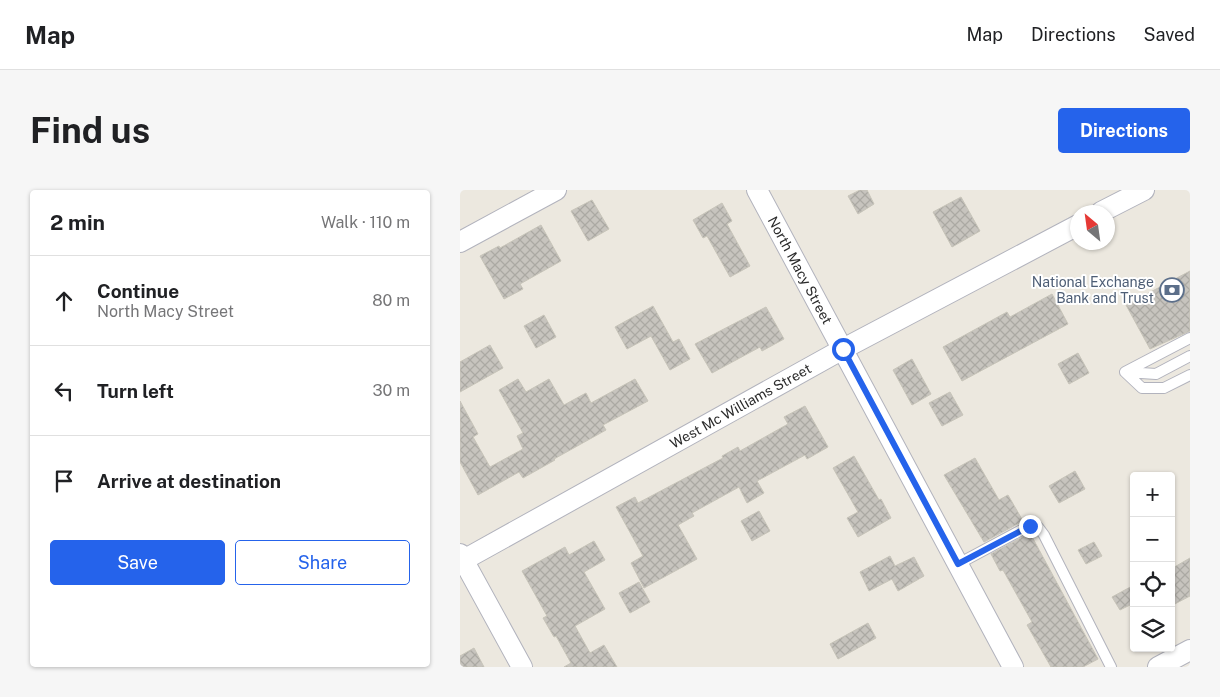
<!DOCTYPE html>
<meta charset="utf-8">
<style>
body{margin:0;font-family:"Public Sans",sans-serif;background:#f6f6f6;color:#202124}
.controls{position:absolute;right:15px;bottom:15px;display:grid;overflow:hidden;border-radius:5px;box-shadow:0 1px 4px #0004}
.controls button{width:45px;height:45px;display:grid;place-items:center;padding:0;border:0;border-bottom:1px solid #e0e0e0;background:#fff;color:#202124;font:25px sans-serif}
.compass{position:absolute;left:610px;top:15px;width:45px;height:45px;border-radius:50%;background:#fff;box-shadow:0 1px 4px #0004;rotate:331deg}
.stop{position:absolute;width:15px;height:15px;margin:-11px;border:4px solid #2563eb;border-radius:50%;background:#fff}
.stop.end{background:#2563eb;border-color:#fff;box-shadow:0 1px 5px #0008}
.list{margin:0;padding:0;list-style:none}
h2{display:flex;justify-content:space-between;align-items:center;height:65px;margin:0;padding:0 20px;font-size:21px}
h2 small{font-size:16px;font-weight:400;color:#757577}
.list li{display:grid;grid-template-columns:32px 1fr auto;gap:15px;align-items:center;box-sizing:border-box;height:90px;padding:0 20px;border-top:1px solid #e0e0e0}
.list b{display:block;font-size:19px;white-space:nowrap}
.list p{margin:0;font-size:16px;white-space:nowrap;color:#757577}
.list em{font-size:16px;font-style:normal;color:#757577}
.actions{display:flex;gap:10px;padding:15px 20px}
.actions a{flex:1;padding:11px 0;border:1px solid #2563eb;border-radius:5px;text-align:center;font-size:18px;color:#2563eb}
.actions .main{background:#2563eb;color:#fff}
.icon{flex:none;width:28px;height:28px;fill:none;stroke:currentColor;stroke-width:2;stroke-linecap:round;stroke-linejoin:round}
.map{position:relative;flex:none;width:730px;height:477px;overflow:hidden;border-radius:5px}
header{display:flex;align-items:center;gap:30px;box-sizing:border-box;height:70px;padding:0 25px;background:#fff;border-bottom:1px solid #e0e0e0}
header strong{font-size:24px}
nav{display:flex;gap:28px;margin-inline-start:auto;font-size:18px}
.intro{display:flex;align-items:center;justify-content:space-between;box-sizing:border-box;height:120px;padding:0 30px}
h1{margin:0;font-size:35px}
.button{padding:12px 22px;border-radius:5px;background:#2563eb;color:#fff;font-size:18px;font-weight:700}
main{display:flex;gap:30px;padding:0 30px}
aside{flex:1;background:#fff;border-radius:5px;box-shadow:0 1px 4px #0004}
.map>svg:first-child{display:block}
.building{fill:url(#building-cross-hatch);stroke:#c7c4b9}
.lines{fill:none;stroke-linecap:round;stroke-linejoin:round}
.lane-casing{stroke:#b2b3bd;stroke-width:12}
.street-casing{stroke:#b2b3bd;stroke-width:22}
.lane{stroke:#fff;stroke-width:10}
.street{stroke:#fff;stroke-width:20}
.route{stroke:#2563eb;stroke-width:6}
.labels{text-anchor:middle;stroke-width:4;stroke-linejoin:round;paint-order:stroke}
.street-label{font-size:14px;fill:#2b2b2b;stroke:#fff}
.service-label{font-size:14px;fill:#4e5e75;stroke:#fff;text-anchor:end}
</style>
<header>
<strong>Map</strong>
<nav><a>Map</a><a>Directions</a><a>Saved</a></nav>
</header>
<div class="intro"><h1>Find us</h1><a class="button">Directions</a></div>
<main>
<aside>
<h2>2 min<small>Walk · 110 m</small></h2>
<ul class="list">
<li><svg class="icon" aria-label="ahead" viewBox="0 0 24 24"><path d="M12 20V5M6 11l6-6 6 6"/></svg><div><b>Continue</b><p>North Macy Street</p></div><em>80 m</em></li>
<li><svg class="icon" aria-label="left" viewBox="0 0 24 24"><path d="M17 20v-9H6M10 6l-5 5 5 5"/></svg><div><b>Turn left</b></div><em>30 m</em></li>
<li><svg class="icon" aria-label="arrive" viewBox="0 0 24 24"><path d="M6 21V4h12l-3 4 3 4H6"/></svg><div><b>Arrive at destination</b></div></li>
</ul>
<div class="actions"><a class="main">Save</a><a>Share</a></div>
</aside>
<div class="map">
<svg width="730" height="477" viewBox="0 0 730 477">
<defs>
<pattern id="building-cross-hatch" width="8" height="8" patternUnits="userSpaceOnUse" patternTransform="scale(1.25)"><rect width="8" height="8" fill="#c7c4be"/><path d="M0 0l8 8M0 8l8-8" fill="none" stroke="#aba9a3"/></pattern>
</defs>
<rect width="100%" height="100%" fill="#ece8df"/>
<!-- building -->
<path class="building" d="M 400,0 L 407,0 L 414,14 L 398,24 L 388,6 Z
M 501,7 L 520,41 L 492,57 L 473,22 Z
M 132,10 L 149,39 L 128,51 L 111,21 Z
M 262,13 L 272,31 L 267,34 L 290,76 L 270,87 L 247,46 L 243,48 L 233,30 Z
M 81,35 L 101,71 L 60,94 L 63,99 L 44,109 L 20,66 L 39,56 L 40,58 Z
M 730,81 L 730,141 L 690,159 L 666,115 Z
M 592,104 L 608,134 L 502,191 L 483,157 L 547,122 L 550,127 Z
M 193,116 L 213,152 L 219,149 L 230,169 L 210,180 L 191,146 L 167,159 L 155,137 Z
M 306,117 L 324,149 L 302,161 L 300,157 L 252,183 L 235,154 Z
M 84,125 L 96,147 L 76,158 L 64,136 Z
M 30,155 L 43,178 L 0,202 L 0,172 Z
M 618,163 L 629,183 L 609,194 L 598,174 Z
M 452,169 L 471,204 L 452,215 L 433,180 Z
M 58,189 L 66,202 L 89,189 L 104,215 L 126,203 L 131,213 L 175,189 L 188,211 L 143,235 L 146,240 L 94,269 L 95,270 L 63,288 L 59,282 L 18,305 L 0,272 L 0,211 L 18,244 L 13,247 L 30,277 L 63,259 L 57,246 L 63,243 L 39,200 Z
M 490,202 L 503,225 L 482,236 L 469,213 Z
M 345,216 L 368,257 L 347,269 L 345,265 L 297,291 L 304,303 L 287,313 L 279,297 L 232,323 L 234,326 L 218,335 L 237,369 L 184,398 L 171,373 L 183,366 L 156,317 L 175,307 L 178,313 L 263,268 L 262,266 L 278,257 L 280,261 L 328,234 L 324,227 Z
M 394,266 L 419,310 L 421,309 L 431,328 L 398,347 L 387,328 L 398,322 L 373,278 Z
M 515,268 L 539,310 L 548,305 L 563,331 L 524,352 L 484,285 Z
M 615,281 L 625,299 L 599,313 L 589,296 Z
M 299,321 L 310,341 L 292,351 L 281,331 Z
M 570,343 L 638,469 L 623,477 L 591,477 L 567,435 L 572,432 L 543,380 L 540,381 L 531,364 Z
M 134,351 L 145,370 L 124,382 L 145,419 L 115,436 L 130,463 L 144,455 L 157,477 L 104,477 L 111,473 L 96,446 L 94,447 L 83,428 L 87,426 L 62,381 L 105,357 L 109,365 Z
M 634,352 L 642,366 L 626,374 L 618,360 Z
M 430,366 L 435,376 L 454,367 L 464,386 L 438,401 L 432,389 L 409,401 L 400,382 Z
M 730,368 L 730,406 L 711,416 L 711,379 Z
M 179,392 L 190,412 L 170,423 L 159,403 Z
M 674,395 L 674,413 L 660,420 L 652,407 Z
M 408,433 L 416,448 L 378,469 L 370,454 Z
M 14,458 L 24,477 L 0,477 L 0,466 Z"/>
<g class="lines">
<!-- lane casing -->
<g class="lane-casing">
<path id="lane" d="M 665,182 L 682,198 L 704,198 L 730,185
M 665,182 L 730,148
M 666,182 L 696,184 L 730,166
M 498,374 L 569,336 L 578,337 L 584,345 L 651,477"/>
</g>
<!-- street casing -->
<g class="street-casing">
<g id="street">
<path id="s1" d="M 297,0 L 553,477"/>
<path d="M 641,22 L 684,0"/>
<path d="M 0,52 L 96,0"/>
<path d="M 0,364 L 62,477"/>
<path id="s2" d="M 0,372 L 383,159 L 618,35"/>
<path d="M 698,477 L 730,460"/>
</g>
</g>
<!-- lane -->
<use href="#lane" class="lane"/>
<!-- street -->
<use href="#street" class="street"/>
</g>
<g class="lines">
<!-- route -->
<path class="route" d="M 383,159 L 498,374 L 570,336"/>
</g>
<!-- icons -->
<defs>
<g id="bank-ring" transform="scale(1.25)"><circle r="9.5" fill="#fff" stroke="#5c6f8a" stroke-width="1.5"/><path d="M-6-4H6V4H-6ZM0-2.3a2.3 2.3 0 1 0 0 4.6a2.3 2.3 0 1 0 0-4.6Z" fill="#5c6f8a"/></g>
</defs>
<g fill-rule="evenodd">
<use href="#bank-ring" x="712" y="100"/>
</g>
<g class="labels">
<!-- street labels -->
<g class="street-label">
<text dy="5" stroke="none"><textPath href="#s1" startOffset="91">North Macy Street</textPath></text>
<text dy="5" stroke="none"><textPath href="#s2" startOffset="321">West Mc Williams Street</textPath></text>
</g>
<!-- service labels -->
<g class="service-label">
<text x="694" y="97">National Exchange<tspan x="694" dy="16">Bank and Trust</tspan></text>
</g>
</g>
</svg>
<div class="controls">
<button>+</button>
<button>−</button>
<button><svg class="icon" aria-label="locate" viewBox="0 0 24 24"><circle cx="12" cy="12" r="6"/><path d="M12 2v4M12 18v4M2 12h4M18 12h4"/></svg></button>
<button><svg class="icon" aria-label="layers" viewBox="0 0 24 24"><path d="M12 4l9 5-9 5-9-5zM3 14l9 5 9-5"/></svg></button>
</div>
<svg class="compass" viewBox="-18 -18 36 36"><path d="M0-13l5 13h-10z" fill="#e53935"/><path d="M0 13l5-13h-10z" fill="#757577"/></svg>
<div class="stop" style="left:383px;top:159px"></div>
<div class="stop end" style="left:570px;top:336px"></div>
</div>
</main>
